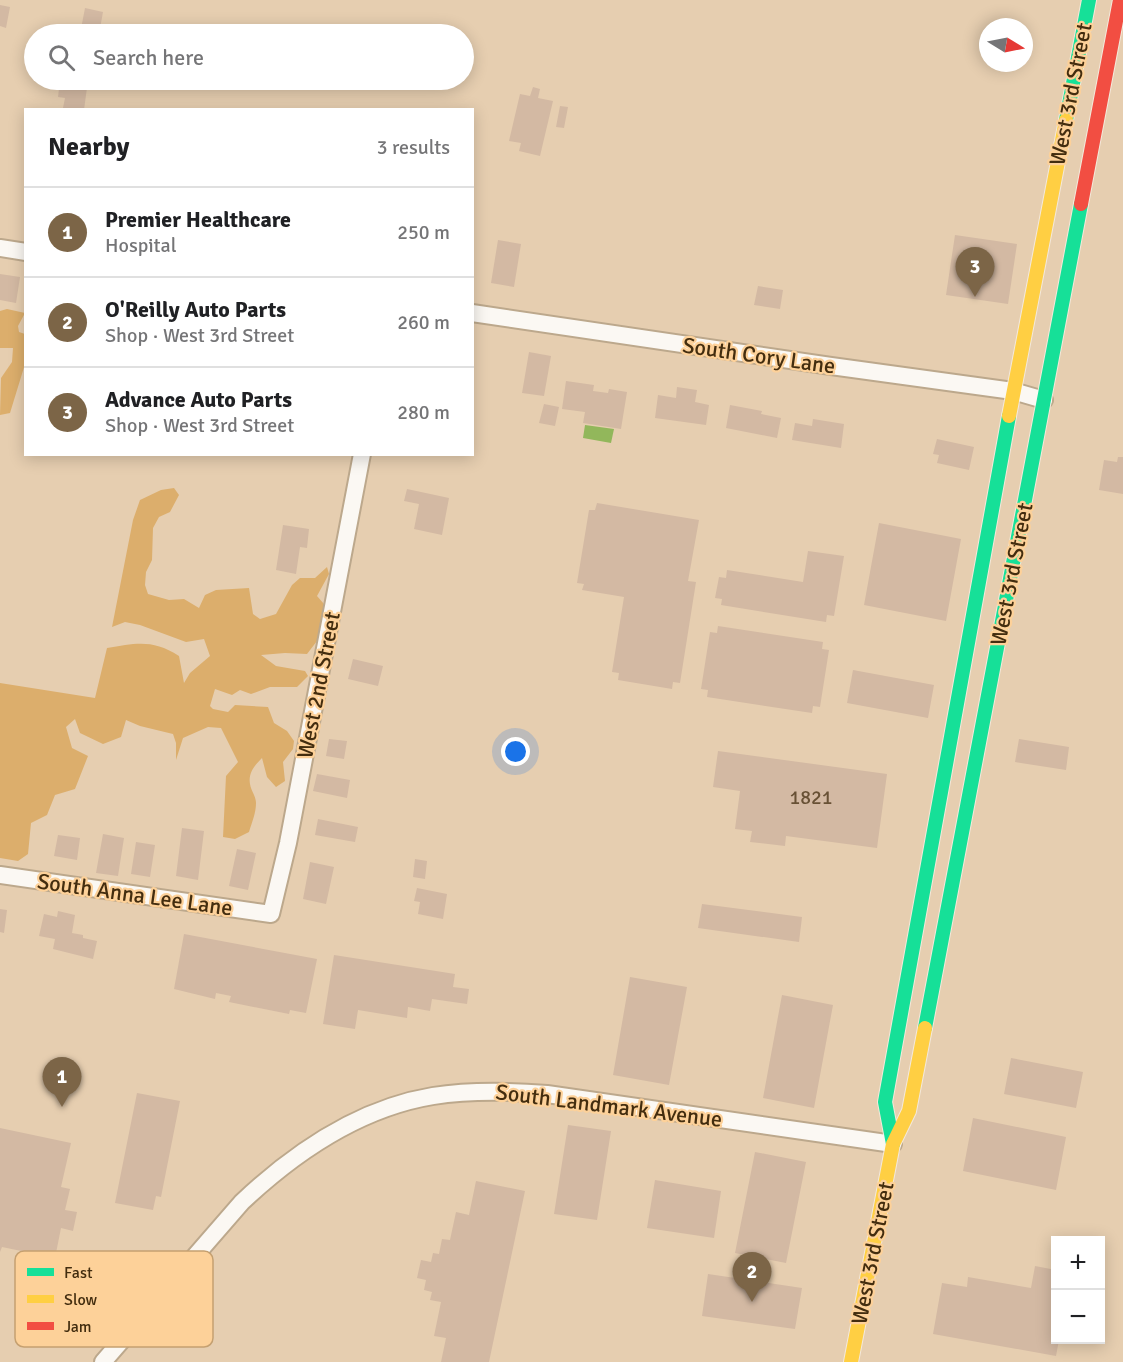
<!DOCTYPE html>
<meta charset="utf-8">
<style>
body{margin:0;font-family:Signika,sans-serif;background:#f6f6f6;color:#202124}
.controls{position:absolute;right:18px;bottom:18px;display:grid;overflow:hidden;border-radius:0px;box-shadow:0 3px 15px #0003}
.controls button{width:54px;height:54px;display:grid;place-items:center;padding:0;border:0;border-bottom:2px solid #e0e0e0;background:#fff;color:#202124;font:30px sans-serif}
.compass{position:absolute;left:979px;top:18px;width:54px;height:54px;border-radius:50%;background:#fff;box-shadow:0 3px 15px #0003;rotate:100deg}
.you{position:absolute;left:516px;top:752px;width:21px;height:21px;margin:-15px;border:4px solid #fff;border-radius:50%;background:#1a73e8;box-shadow:0 0 0 9px #1a73e833}
.badge{display:grid;place-items:center;width:39px;height:39px;border-radius:50%;background:#7c6547;color:#fff;font-size:20px;font-weight:700}
.pin{position:absolute;translate:-50% -50px;filter:drop-shadow(0 2px 3px #0008)}
.pin::after{content:'';position:absolute;top:32px;width:21px;height:18px;background:inherit;clip-path:polygon(0 0,100% 0,50% 100%)}
.list{margin:0;padding:0;list-style:none}
h2{display:flex;justify-content:space-between;align-items:center;height:78px;margin:0;padding:0 24px;font-size:26px}
h2 small{font-size:20px;font-weight:400;color:#757577}
.list li{display:grid;grid-template-columns:39px 1fr auto;gap:18px;align-items:center;box-sizing:border-box;height:90px;padding:0 24px;border-top:2px solid #e0e0e0}
.list b{display:block;font-size:22px;white-space:nowrap}
.list p{margin:0;font-size:20px;white-space:nowrap;color:#757577}
.list em{font-size:20px;font-style:normal;color:#757577}
.icon{flex:none;width:33px;height:33px;fill:none;stroke:currentColor;stroke-width:2;stroke-linecap:round;stroke-linejoin:round}
.map{position:relative;flex:none;width:1123px;height:1362px;overflow:hidden}
.search{position:absolute;background:#fff;box-shadow:0 3px 15px #0003;left:24px;top:24px;width:450px;height:66px;display:flex;align-items:center;gap:15px;box-sizing:border-box;padding:0 21px;border-radius:33px;color:#757577;font-size:22px}
.panel{position:absolute;background:#fff;box-shadow:0 3px 15px #0003;left:24px;top:108px;width:450px;height:348px;border-radius:0px}
.map>svg:first-child{display:block}
.forest{fill:#dcae6c}
.water{fill:#92b75b}
.building{fill:#d3b9a3}
.lines{fill:none;stroke-linecap:round;stroke-linejoin:round}
.street-casing{stroke:#bca88c;stroke-width:20}
.fast-casing{stroke:#f4e9db;stroke-width:16}
.slow-casing{stroke:#f4e9db;stroke-width:16}
.jam-casing{stroke:#f4e9db;stroke-width:16}
.street{stroke:#fbf8f3;stroke-width:16}
.fast{stroke:#16e098;stroke-width:14}
.slow{stroke:#ffcf43;stroke-width:14}
.jam{stroke:#f24e42;stroke-width:14}
.labels{text-anchor:middle;stroke-width:4.5;stroke-linejoin:round;paint-order:stroke}
.number-label{font-size:20px;fill:#685135}
.street-label{font-size:22px;fill:#432d0f;stroke:#fdd199}
.key{fill:#fdd199;stroke:#c5a070;stroke-width:1.5}
.key-label{font-size:16px;fill:#432d0f}
</style>
<div class="map">
<svg width="1123" height="1362" viewBox="0 0 1123 1362">
<rect width="100%" height="100%" fill="#e6ceb0"/>
<!-- forest -->
<path class="forest" d="M 7,309 L 25,313 L 18,326 L 19,332 L 25,334 L 25,364 L 10,413 L 0,415 L 1,378 L 12,362 L 13,348 L 0,348 L 0,311 Z
M 174,488 L 179,495 L 170,512 L 159,517 L 153,528 L 152,560 L 146,572 L 145,585 L 148,594 L 169,600 L 184,599 L 199,608 L 205,595 L 216,590 L 249,588 L 253,614 L 260,619 L 276,614 L 292,585 L 300,578 L 315,578 L 327,567 L 329,574 L 317,596 L 324,604 L 317,641 L 307,654 L 285,653 L 261,655 L 276,666 L 305,671 L 308,676 L 297,687 L 270,687 L 251,694 L 240,690 L 232,695 L 215,689 L 210,706 L 213,709 L 228,712 L 235,705 L 268,707 L 274,723 L 287,731 L 294,741 L 293,749 L 283,762 L 285,781 L 276,787 L 267,777 L 262,758 C 255,765 248,773 250,784 C 251,791 256,796 256,803 C 256,813 252,822 249,832 L 235,839 L 223,837 L 226,776 L 238,762 L 221,728 L 208,727 L 183,738 L 176,760 L 176,743 L 173,734 L 140,726 L 126,720 L 121,737 L 103,744 L 80,733 L 75,719 L 66,727 L 72,748 L 88,756 L 75,789 L 55,795 L 47,815 L 31,823 L 28,854 L 18,861 L 0,858 L 0,683 L 95,698 L 107,648 C 136,643 153,639 179,656 L 184,683 L 190,673 L 210,656 L 204,639 L 186,642 L 140,625 L 125,622 L 112,627 L 133,520 L 140,500 L 161,490 Z"/>
<!-- water -->
<path class="water" d="M 585,425 L 614,429 L 611,443 L 583,438 Z"/>
<!-- building -->
<path class="building" d="M 0,5 L 10,7 L 6,28 L 0,26 Z
M 85,8 L 103,12 L 99,34 L 80,34 Z
M 60,80 L 88,80 L 84,110 L 63,108 L 65,98 L 58,97 Z
M 533,87 L 540,89 L 538,98 L 553,101 L 540,156 L 519,151 L 521,143 L 509,141 L 520,94 L 530,96 Z
M 560,106 L 568,107 L 564,128 L 556,127 Z
M 955,235 L 1017,244 L 1008,304 L 946,295 Z
M 498,240 L 521,244 L 514,287 L 491,283 Z
M 0,274 L 20,277 L 16,303 L 0,300 Z
M 758,286 L 783,290 L 780,309 L 754,305 Z
M 529,352 L 551,356 L 544,396 L 522,393 Z
M 566,381 L 594,385 L 593,391 L 608,393 L 609,389 L 627,392 L 621,429 L 583,423 L 585,412 L 562,409 Z
M 677,387 L 697,390 L 695,402 L 709,405 L 706,425 L 655,418 L 658,395 L 676,398 Z
M 544,404 L 559,407 L 555,426 L 539,423 Z
M 730,405 L 762,411 L 761,414 L 781,418 L 777,438 L 726,428 Z
M 813,419 L 844,424 L 841,448 L 792,440 L 795,423 L 812,426 Z
M 937,439 L 974,447 L 969,470 L 937,463 L 939,455 L 933,454 Z
M 1118,457 L 1123,457 L 1123,494 L 1099,490 L 1104,460 L 1117,462 Z
M 407,489 L 449,498 L 442,535 L 414,529 L 419,504 L 404,501 Z
M 597,503 L 699,520 L 688,581 L 696,582 L 680,683 L 673,682 L 672,689 L 618,680 L 619,673 L 612,672 L 624,597 L 582,590 L 584,584 L 577,583 L 589,510 L 595,510 Z
M 879,523 L 961,539 L 946,621 L 864,605 Z
M 283,525 L 309,529 L 307,548 L 300,547 L 296,574 L 276,570 Z
M 808,551 L 844,556 L 834,616 L 827,615 L 826,622 L 721,605 L 722,599 L 715,598 L 719,577 L 726,578 L 727,570 L 803,582 Z
M 718,626 L 823,642 L 822,649 L 829,650 L 820,707 L 813,706 L 812,713 L 707,697 L 708,690 L 701,689 L 710,632 L 717,633 Z
M 353,659 L 383,666 L 378,686 L 348,679 Z
M 853,670 L 934,685 L 928,718 L 847,703 Z
M 329,739 L 347,741 L 344,759 L 326,756 Z
M 1019,739 L 1069,747 L 1066,770 L 1015,762 Z
M 718,751 L 887,774 L 877,848 L 786,836 L 785,846 L 750,842 L 752,831 L 735,829 L 740,791 L 713,787 Z
M 317,774 L 350,780 L 347,798 L 313,791 Z
M 318,819 L 358,827 L 355,842 L 315,835 Z
M 182,828 L 204,831 L 198,880 L 176,876 Z
M 103,834 L 124,838 L 118,876 L 96,873 Z
M 58,835 L 80,838 L 77,860 L 54,856 Z
M 136,842 L 155,845 L 150,877 L 131,874 Z
M 237,849 L 256,853 L 248,890 L 229,886 Z
M 415,859 L 427,861 L 425,879 L 413,877 Z
M 310,862 L 334,867 L 326,904 L 303,899 Z
M 417,888 L 447,894 L 443,919 L 418,914 L 420,902 L 414,901 Z
M 702,904 L 802,917 L 799,942 L 698,928 Z
M 0,909 L 7,910 L 4,933 L 0,932 Z
M 58,911 L 75,915 L 72,933 L 83,935 L 83,938 L 97,941 L 93,959 L 53,949 L 55,939 L 39,936 L 44,914 L 57,917 Z
M 184,934 L 317,959 L 306,1013 L 290,1010 L 289,1014 L 229,1002 L 231,996 L 216,993 L 215,999 L 174,989 Z
M 334,955 L 455,974 L 453,987 L 469,989 L 467,1004 L 432,999 L 430,1011 L 408,1007 L 407,1018 L 358,1010 L 355,1029 L 323,1024 Z
M 630,977 L 687,987 L 669,1085 L 613,1075 Z
M 782,995 L 833,1005 L 814,1108 L 763,1098 Z
M 1011,1058 L 1083,1072 L 1076,1108 L 1004,1094 Z
M 137,1093 L 180,1101 L 161,1197 L 156,1196 L 153,1210 L 115,1203 Z
M 973,1118 L 1066,1137 L 1056,1190 L 963,1171 Z
M 568,1125 L 611,1131 L 597,1220 L 554,1214 Z
M 0,1128 L 71,1143 L 61,1187 L 70,1189 L 65,1210 L 77,1212 L 73,1231 L 61,1228 L 55,1258 L 2,1247 L 0,1252 Z
M 755,1152 L 806,1162 L 786,1263 L 735,1253 Z
M 655,1180 L 721,1191 L 714,1238 L 647,1228 Z
M 476,1181 L 525,1191 L 489,1362 L 441,1362 L 446,1338 L 434,1336 L 441,1302 L 430,1300 L 432,1292 L 424,1290 L 426,1280 L 417,1278 L 421,1260 L 431,1262 L 433,1253 L 439,1254 L 442,1239 L 450,1240 L 456,1212 L 469,1215 Z
M 1035,1266 L 1056,1270 L 1056,1340 L 1059,1340 L 1056,1356 L 933,1334 L 942,1283 L 967,1287 L 968,1277 L 1031,1288 Z
M 708,1274 L 802,1288 L 795,1329 L 702,1316 Z"/>
<g class="lines">
<!-- street casing -->
<g class="street-casing">
<path id="street" d="M 0,248 L 26,252
M 472,313 L 831,366 L 1013,391 L 1044,400
M 0,875 L 271,914 L 288,843 L 362,454
M 103,1362 L 242,1202 C 294,1153 360,1108 433,1096 C 471,1090 509,1091 547,1094 L 893,1144"/>
</g>
<!-- fast casing -->
<g class="fast-casing">
<path id="fast" d="M 1066,120 L 1089,0
M 925,1028 L 1081,204
M 893,1144 L 885,1102 L 1009,416"/>
</g>
<!-- slow casing -->
<g class="slow-casing">
<path id="slow" d="M 1009,416 L 1066,120
M 851,1362 L 893,1144 L 909,1111 L 925,1028"/>
</g>
<!-- jam casing -->
<g class="jam-casing">
<path id="jam" d="M 1081,204 L 1120,0"/>
</g>
<!-- street -->
<use href="#street" class="street"/>
<!-- fast -->
<use href="#fast" class="fast"/>
<!-- slow -->
<use href="#slow" class="slow"/>
<!-- jam -->
<use href="#jam" class="jam"/>
</g>
<g class="labels">
<!-- number labels -->
<g class="number-label">
<text x="811" y="804">1821</text>
</g>
<!-- street labels -->
<g class="street-label">
<text transform="translate(1070 94) rotate(-79)" y="8">West 3rd Street</text>
<text transform="translate(759 355) rotate(8)" y="8">South Cory Lane</text>
<text transform="translate(1011 574) rotate(-79)" y="8">West 3rd Street</text>
<text transform="translate(318 685) rotate(-79)" y="8">West 2nd Street</text>
<text transform="translate(135 894) rotate(8)" y="8">South Anna Lee Lane</text>
<text transform="translate(609 1105) rotate(7)" y="8">South Landmark Avenue</text>
<text transform="translate(872 1253) rotate(-79)" y="8">West 3rd Street</text>
</g>
</g>
<!-- legend -->
<rect x="15" y="1251" width="198" height="96" rx="9" class="key"/>
<rect x="27" y="1268" width="27" height="8" fill="#16e098"/>
<rect x="27" y="1295" width="27" height="8" fill="#ffcf43"/>
<rect x="27" y="1322" width="27" height="8" fill="#f24e42"/>
<g class="key-label">
<text x="64" y="1278">Fast</text>
<text x="64" y="1305">Slow</text>
<text x="64" y="1332">Jam</text>
</g>
</svg>
<div class="controls">
<button>+</button>
<button>−</button>
</div>
<svg class="compass" viewBox="-18 -18 36 36"><path d="M0-13l5 13h-10z" fill="#e53935"/><path d="M0 13l5-13h-10z" fill="#757577"/></svg>
<div class="you"></div>
<div class="pin badge" style="left:62px;top:1107px">1</div>
<div class="pin badge" style="left:752px;top:1302px">2</div>
<div class="pin badge" style="left:975px;top:297px">3</div>
<div class="search"><svg class="icon" aria-label="search" viewBox="0 0 24 24"><circle cx="10" cy="10" r="6"/><path d="M15 15l6 6"/></svg>Search here</div>
<section class="panel">
<h2>Nearby<small>3 results</small></h2>
<ul class="list">
<li><span class="badge">1</span><div><b>Premier Healthcare</b><p>Hospital</p></div><em>250 m</em></li>
<li><span class="badge">2</span><div><b>O'Reilly Auto Parts</b><p>Shop · West 3rd Street</p></div><em>260 m</em></li>
<li><span class="badge">3</span><div><b>Advance Auto Parts</b><p>Shop · West 3rd Street</p></div><em>280 m</em></li>
</ul>
</section>
</div>
